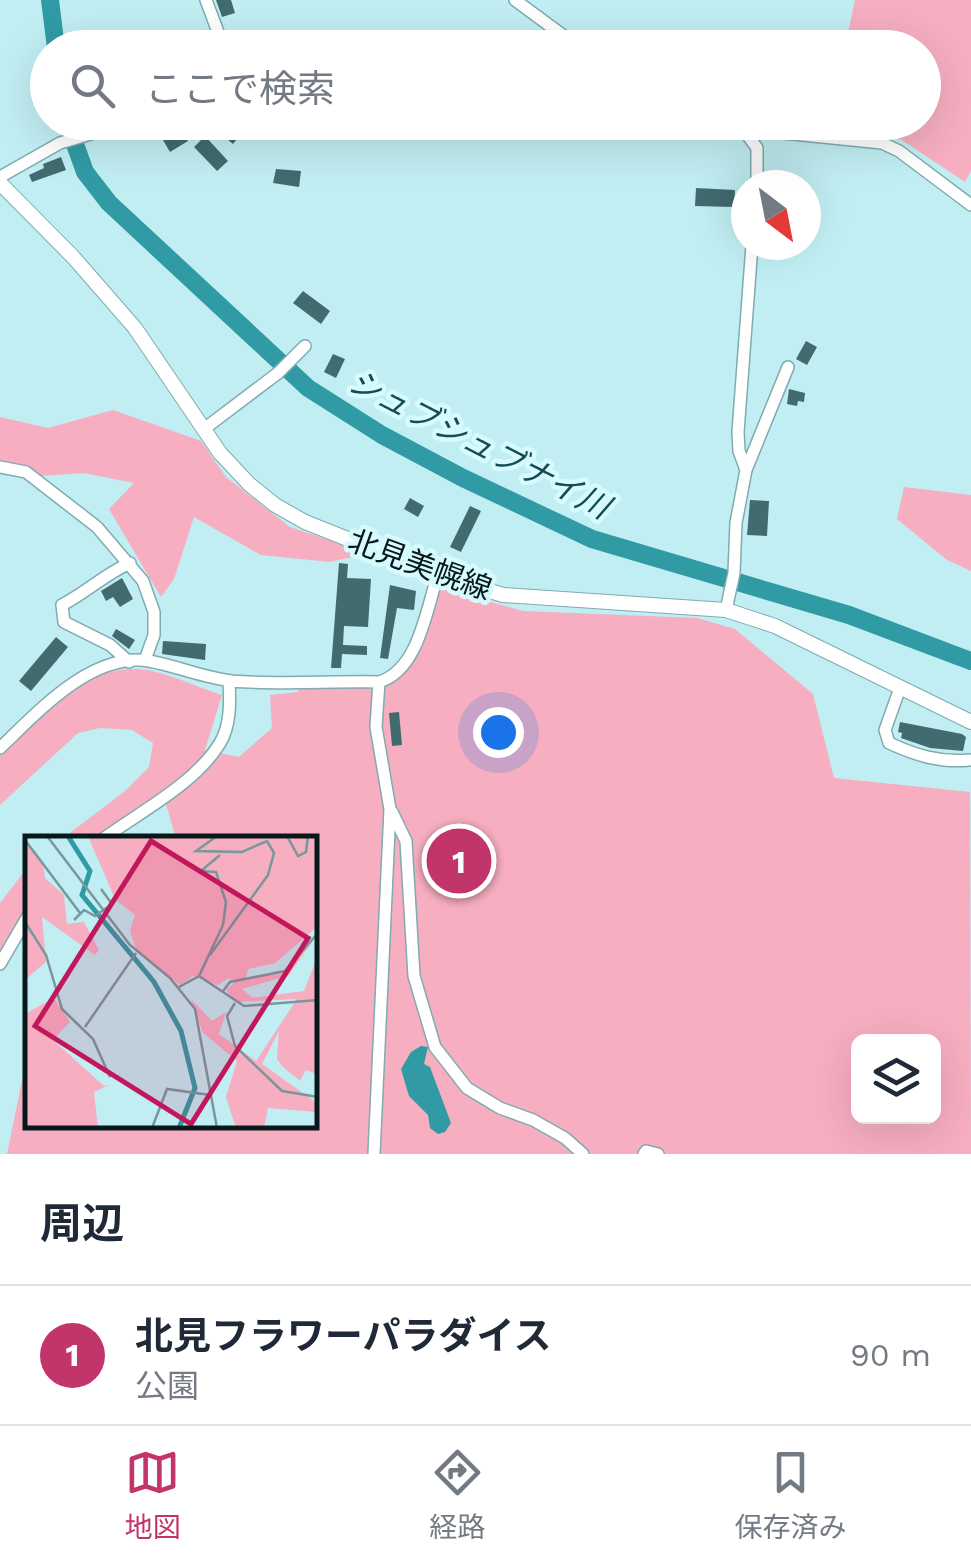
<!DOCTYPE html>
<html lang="ja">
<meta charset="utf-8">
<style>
body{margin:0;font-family:"Work Sans","Noto Sans JP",sans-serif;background:#f2f2f3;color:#1f2937}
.controls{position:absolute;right:30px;bottom:30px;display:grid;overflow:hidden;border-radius:15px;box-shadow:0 10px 40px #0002}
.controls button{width:90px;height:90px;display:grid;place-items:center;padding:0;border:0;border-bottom:2px solid #e0e1e3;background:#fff;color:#1f2937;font:50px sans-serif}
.compass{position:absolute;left:731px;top:170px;width:90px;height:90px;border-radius:50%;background:#fff;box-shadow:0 10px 40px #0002;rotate:148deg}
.you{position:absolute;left:498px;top:732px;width:35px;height:35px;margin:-25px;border:8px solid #fff;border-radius:50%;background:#1a73e8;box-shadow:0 0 0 15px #1a73e833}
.badge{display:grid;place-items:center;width:65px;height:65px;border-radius:50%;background:#c1356a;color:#fff;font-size:32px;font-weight:700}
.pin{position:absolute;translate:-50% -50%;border:5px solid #fff;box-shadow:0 2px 10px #0006}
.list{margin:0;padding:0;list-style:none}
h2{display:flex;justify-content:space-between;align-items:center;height:130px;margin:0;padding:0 40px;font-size:42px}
h2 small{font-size:32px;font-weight:400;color:#747a83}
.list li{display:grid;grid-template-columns:65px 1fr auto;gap:30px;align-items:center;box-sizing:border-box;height:140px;padding:0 40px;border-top:2px solid #e0e1e3}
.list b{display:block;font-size:38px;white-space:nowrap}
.list p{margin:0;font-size:32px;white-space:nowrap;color:#747a83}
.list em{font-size:32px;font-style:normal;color:#747a83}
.icon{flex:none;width:55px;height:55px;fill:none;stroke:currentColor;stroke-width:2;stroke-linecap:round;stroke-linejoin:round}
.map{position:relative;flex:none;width:971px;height:1154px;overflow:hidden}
.search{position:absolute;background:#fff;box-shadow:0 10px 40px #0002;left:30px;right:30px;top:30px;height:110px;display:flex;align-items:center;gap:25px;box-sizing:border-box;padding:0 35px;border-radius:55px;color:#747a83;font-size:38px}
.sheet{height:270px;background:#fff}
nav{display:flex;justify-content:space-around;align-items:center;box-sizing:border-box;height:140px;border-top:2px solid #e0e1e3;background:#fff;font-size:28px;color:#747a83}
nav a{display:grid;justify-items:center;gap:5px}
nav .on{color:#c1356a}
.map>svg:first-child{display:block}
.green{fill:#f6aec0;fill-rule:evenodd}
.water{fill:#319ba5}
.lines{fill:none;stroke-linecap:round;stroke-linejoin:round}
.river{stroke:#319ba5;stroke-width:18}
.building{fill:#416b6f}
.minor-casing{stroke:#80abaf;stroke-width:14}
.major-casing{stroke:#80abaf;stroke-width:16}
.minor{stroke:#fff;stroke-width:11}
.major{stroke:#fff;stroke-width:14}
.labels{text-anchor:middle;stroke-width:9;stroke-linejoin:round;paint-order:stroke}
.street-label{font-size:30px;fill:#07181a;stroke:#d6fafd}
.water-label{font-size:32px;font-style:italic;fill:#114d53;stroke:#d6fafd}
.inset-river{fill:none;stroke:#319ba5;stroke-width:5}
.inset-road{fill:none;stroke:#77989c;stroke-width:2.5}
.view{fill:#c2185b;fill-opacity:0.15;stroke:#c2185b;stroke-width:5}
.inset-edge{fill:none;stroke:#07181a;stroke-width:5}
</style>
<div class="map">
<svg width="971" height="1154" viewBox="0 0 971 1154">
<rect width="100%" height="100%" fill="#c1eef3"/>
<!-- green -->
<path class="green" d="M 855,0 L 971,0 L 971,171 L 965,182 L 902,140 L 842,123 L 924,122 L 924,48 L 845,47 Z
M 113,410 L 201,441 L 226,477 L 290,527 L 350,547 L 352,557 L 330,562 L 261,555 L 194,517 L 174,579 L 161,597 L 109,509 L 134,483 L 84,473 L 41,476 L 0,467 L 0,417 L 48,428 Z
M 904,487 L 971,495 L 971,571 L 947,560 L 897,519 Z
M 441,588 L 523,611 L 697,618 L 735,629 L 813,694 L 834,778 L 970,792 L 971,1154 L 7,1154 L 27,1056 L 28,1126 L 315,1126 L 315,839 L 176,839 L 165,800 L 97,839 L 62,839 L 125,791 L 149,767 L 153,743 L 132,730 L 100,728 L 78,733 L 0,805 L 0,754 C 37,719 81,666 138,669 C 162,670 199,688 222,695 L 205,750 L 239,757 L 272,728 L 270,695 L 298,692 L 299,688 L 387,684 L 419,645 ZM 858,1042 L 934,1042 L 934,1116 L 858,1116 Z
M 27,868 L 27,909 L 0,957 L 0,903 Z"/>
<!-- water -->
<path class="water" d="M 421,1046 L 428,1047 L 424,1064 L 430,1067 L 451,1123 L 445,1132 L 438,1134 L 430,1128 L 428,1115 L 409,1096 L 401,1069 L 411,1052 Z"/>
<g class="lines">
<!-- river -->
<path class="river" d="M 50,0 L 56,48
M 67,122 L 85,172 L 109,203 L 308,388 L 382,435 L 463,478 L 592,539 L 849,615 L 971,661"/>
</g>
<!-- building -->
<path class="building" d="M 216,0 L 231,0 L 235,13 L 222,17 Z
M 169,122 L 177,122 L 188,141 L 170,152 L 157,130 Z
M 231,122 L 260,122 L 250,134 L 245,129 L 233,144 L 221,134 Z
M 205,136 L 228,161 L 217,171 L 194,147 Z
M 61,157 L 66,170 L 32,182 L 29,175 L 44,168 L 43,164 Z
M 276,169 L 301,171 L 299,187 L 273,183 Z
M 696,188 L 735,190 L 734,207 L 695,206 Z
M 303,291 L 330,311 L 321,324 L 293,303 Z
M 806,341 L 817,347 L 807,365 L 796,359 Z
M 333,354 L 345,359 L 336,378 L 324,372 Z
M 789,389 L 805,393 L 804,402 L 798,401 L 797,406 L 787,404 Z
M 410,498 L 424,506 L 418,517 L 404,509 Z
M 750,500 L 769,501 L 767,536 L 747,535 Z
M 470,506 L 481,511 L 461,552 L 450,547 Z
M 339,563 L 348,564 L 347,578 L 371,579 L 368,627 L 344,626 L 343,645 L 367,646 L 367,655 L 342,654 L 341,668 L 331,668 Z
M 122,578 L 133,599 L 120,607 L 113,597 L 106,601 L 101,591 Z
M 390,585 L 416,591 L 414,610 L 397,608 L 388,659 L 380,658 Z
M 116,629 L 135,640 L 129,649 L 112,636 Z
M 56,637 L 68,647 L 31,691 L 19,681 Z
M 163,641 L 206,644 L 205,660 L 162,654 Z
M 399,712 L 402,745 L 392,746 L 389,713 Z
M 900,722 L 962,734 L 966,737 L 963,751 L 930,748 L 901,738 L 902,733 L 898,732 Z"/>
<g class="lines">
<!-- minor casing -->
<g class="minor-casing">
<path id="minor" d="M 206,0 L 224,48
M 515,0 L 580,48
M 723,122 L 743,129 L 882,143 L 899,151 L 971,205
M 743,129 L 757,148 L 757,185
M 0,177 L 60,143 L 132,122
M 204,429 L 278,373 L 305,346
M 0,467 L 26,472 L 97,527 L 143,581 L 154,612 L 154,635 L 145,660
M 746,470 L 788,367
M 726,610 L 734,573 L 736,523 L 746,470 L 739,451 L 738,432 L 752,245
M 129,662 L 110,645 L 64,622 L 62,605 C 87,592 105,574 130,563
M 900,688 L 885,730 L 889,743 C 915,755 940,763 969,760
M 0,748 C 37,713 91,652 149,661 C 177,666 204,678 232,681 C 280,685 330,681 379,682 C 419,670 426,609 438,575
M 392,812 L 406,841 L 414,976 L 435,1047 L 467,1088 L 500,1108 L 533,1120 L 565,1138 L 583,1154
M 103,839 C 141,811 195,784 220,743 C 231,725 230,701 229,681
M 0,964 L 28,916
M 374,1154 L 390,809 L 376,727 L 379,682
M 644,1154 L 646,1151 L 658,1154"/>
</g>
<!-- major casing -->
<g class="major-casing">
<path id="major" d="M 0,183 L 74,258 L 135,328 L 220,453 L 249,484 L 275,505 L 305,522 L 438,575 L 503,595 L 726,610 L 775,626 L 971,722"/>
</g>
<!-- minor -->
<use href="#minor" class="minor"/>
<!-- major -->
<use href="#major" class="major"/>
</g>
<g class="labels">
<!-- street labels -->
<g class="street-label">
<text transform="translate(420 565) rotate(20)" y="10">北見美幌線</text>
</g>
<!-- water labels -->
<g class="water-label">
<text transform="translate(479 444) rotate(27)" y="11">シュブシュブナイ川</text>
</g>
</g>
<!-- overview -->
<g transform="translate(25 836)">
<rect width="292" height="292" fill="#c1eef3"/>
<path d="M 63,0 L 292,0 L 292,91 L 250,127 L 223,133 L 221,142 L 256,138 L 288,105 L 263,140 L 217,153 L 228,162 L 279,155 L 292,122 L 292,238 L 281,234 L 275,245 L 258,231 L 252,223 L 254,195 L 237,228 L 292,267 L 292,276 L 243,272 L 239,292 L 211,292 L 201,261 L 212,225 L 178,197 L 166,163 L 187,185 L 201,176 L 194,198 L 231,225 L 272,163 L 211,166 L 201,154 L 209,147 L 204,142 L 193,149 L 168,140 L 155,149 L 111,113 L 105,95 L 110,79 L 90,63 ZM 0,4 L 18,26 L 20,42 L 39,59 L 42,88 L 59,86 L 74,114 L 70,119 L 17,81 L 21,126 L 0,144 ZM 29,162 L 45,186 L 28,204 L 79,250 L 86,248 L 69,256 L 73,292 L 0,292 L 0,178 Z" fill="#f6aec0"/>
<path class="inset-river" d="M 43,0 L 65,35 L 57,59 L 129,146 L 156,195 L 170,252 L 154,292"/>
<path class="inset-road" d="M 22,0 L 105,109 L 145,142 L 170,173 L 192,292M 262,0 L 273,20 L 281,16 L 283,0M 0,4 L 55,77M 49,84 L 59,74 L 70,80 L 87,68 L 76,53M 0,86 L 21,119 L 37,173 L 68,203 L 85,241M 185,119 L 243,39 L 249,17 L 242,5 L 217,16 L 171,15 L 192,0M 174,140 L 219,170 L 293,164M 154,151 L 174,140 L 198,89 L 201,66 L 191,36 L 176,35 L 195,19M 198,155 L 205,146 L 260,135 L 293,97M 210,167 L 202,180 L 210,210 L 257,255 L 293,261M 60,191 L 111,117M 127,292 L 142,253 L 185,259"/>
<path class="view" d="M 126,5 L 283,102 L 166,288 L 10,190 Z"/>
<rect width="292" height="292" class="inset-edge"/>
</g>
</svg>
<div class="controls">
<button><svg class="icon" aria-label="layers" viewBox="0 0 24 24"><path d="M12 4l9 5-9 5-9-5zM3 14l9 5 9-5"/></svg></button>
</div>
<svg class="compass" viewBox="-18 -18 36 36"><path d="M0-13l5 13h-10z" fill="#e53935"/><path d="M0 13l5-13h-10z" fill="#747a83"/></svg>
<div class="you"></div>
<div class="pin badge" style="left:459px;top:861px">1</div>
<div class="search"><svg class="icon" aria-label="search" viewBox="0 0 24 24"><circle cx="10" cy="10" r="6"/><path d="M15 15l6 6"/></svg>ここで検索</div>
</div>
<section class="sheet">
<h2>周辺<small></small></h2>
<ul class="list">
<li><span class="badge">1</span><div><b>北見フラワーパラダイス</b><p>公園</p></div><em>90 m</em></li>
</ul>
</section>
<nav>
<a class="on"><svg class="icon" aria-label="map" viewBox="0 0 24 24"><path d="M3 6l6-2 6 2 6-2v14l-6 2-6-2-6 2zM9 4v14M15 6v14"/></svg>地図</a>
<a><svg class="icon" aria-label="directions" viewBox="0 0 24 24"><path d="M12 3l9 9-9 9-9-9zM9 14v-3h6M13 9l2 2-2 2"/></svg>経路</a>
<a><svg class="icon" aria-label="saved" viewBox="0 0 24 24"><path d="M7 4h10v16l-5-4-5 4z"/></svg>保存済み</a>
</nav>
